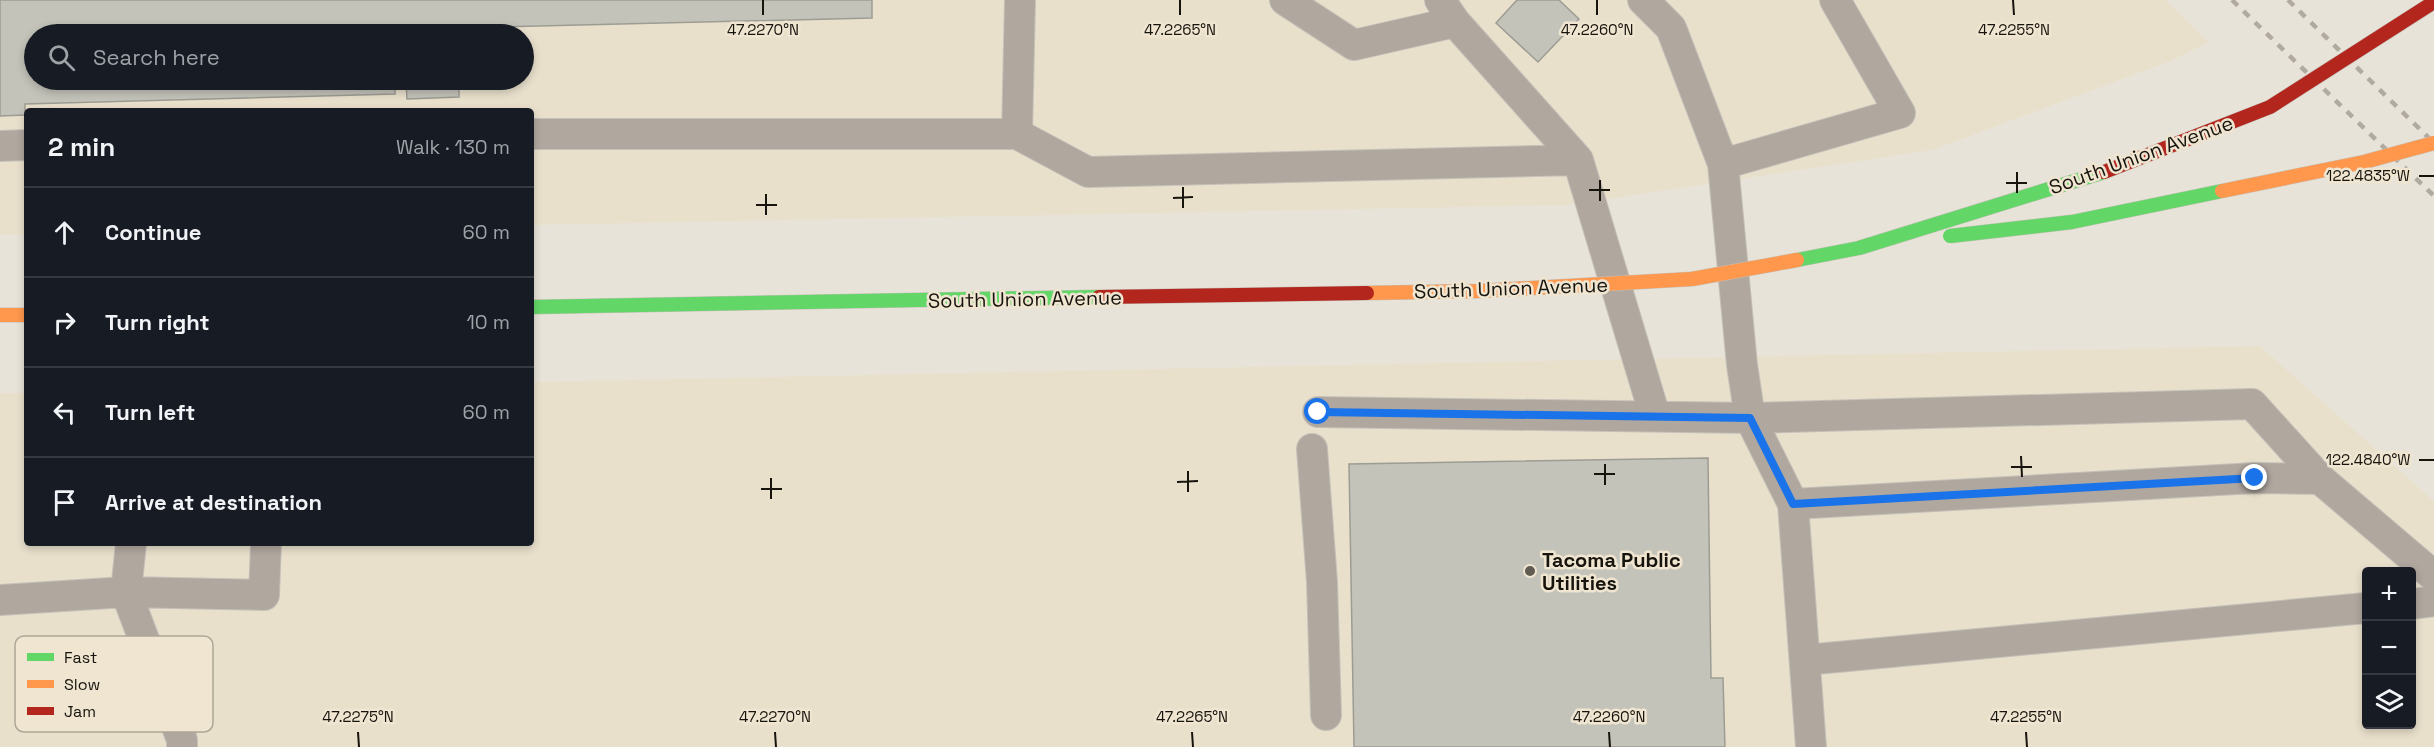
<!DOCTYPE html>
<meta charset="utf-8">
<style>
body{margin:0;font-family:"Space Grotesk",sans-serif;background:#242831;color:#f1f3f6}
.controls{position:absolute;right:18px;bottom:18px;display:grid;overflow:hidden;border-radius:6px;box-shadow:0 3px 9px #0003}
.controls button{width:54px;height:54px;display:grid;place-items:center;padding:0;border:0;border-bottom:2px solid #363941;background:#171b24;color:#f1f3f6;font:30px sans-serif}
.stop{position:absolute;width:18px;height:18px;margin:-14px;border:4px solid #1a73e8;border-radius:50%;background:#fff}
.stop.end{background:#1a73e8;border-color:#fff;box-shadow:0 2px 6px #0008}
.list{margin:0;padding:0;list-style:none}
h2{display:flex;justify-content:space-between;align-items:center;height:78px;margin:0;padding:0 24px;font-size:26px}
h2 small{font-size:20px;font-weight:400;color:#9ea1a6}
.list li{display:grid;grid-template-columns:39px 1fr auto;gap:18px;align-items:center;box-sizing:border-box;height:90px;padding:0 24px;border-top:2px solid #363941}
.list b{display:block;font-size:22px;white-space:nowrap}
.list em{font-size:20px;font-style:normal;color:#9ea1a6}
.icon{flex:none;width:33px;height:33px;fill:none;stroke:currentColor;stroke-width:2;stroke-linecap:round;stroke-linejoin:round}
.map{position:relative;flex:none;width:2434px;height:747px;overflow:hidden}
.search{position:absolute;background:#171b24;box-shadow:0 3px 9px #0003;left:24px;top:24px;width:510px;height:66px;display:flex;align-items:center;gap:15px;box-sizing:border-box;padding:0 21px;border-radius:33px;color:#9ea1a6;font-size:22px}
.panel{position:absolute;background:#171b24;box-shadow:0 3px 9px #0003;left:24px;top:108px;width:510px;height:438px;border-radius:6px}
.map>svg:first-child{display:block}
.built{fill:#e9e0cc;fill-rule:evenodd}
.building{fill:#c4c3ba;stroke:#9d9c93;stroke-width:1.5}
.lines{fill:none;stroke-linecap:round;stroke-linejoin:round}
.lane-casing{stroke:#c5c1b9;stroke-width:32}
.fast-casing{stroke:#c5c1b9;stroke-width:15}
.slow-casing{stroke:#c5c1b9;stroke-width:15}
.lane{stroke:#b0a79f;stroke-width:30}
.fast{stroke:#63d668;stroke-width:14}
.slow{stroke:#ff974d;stroke-width:14}
.rail{stroke:#b0aaa1;stroke-width:4.5;stroke-dasharray:8 8;stroke-linecap:butt}
.fast-bridge-casing{stroke:#c5c1b9;stroke-width:15;stroke-linecap:butt}
.slow-bridge-casing{stroke:#c5c1b9;stroke-width:15;stroke-linecap:butt}
.jam-bridge-casing{stroke:#c5c1b9;stroke-width:15;stroke-linecap:butt}
.fast-bridge{stroke:#63d668;stroke-width:14}
.slow-bridge{stroke:#ff974d;stroke-width:14}
.jam-bridge{stroke:#b3261e;stroke-width:14}
.route{stroke:#1a73e8;stroke-width:8}
.ticks{fill:none;stroke:#17140d;stroke-width:2}
.poi-dot{fill:#605c54;stroke:#efe5d1;stroke-width:2}
.labels{text-anchor:middle;stroke-width:5;stroke-linejoin:round;paint-order:stroke}
.street-label{font-size:20px;fill:#17140d;stroke:#efe5d1}
.poi-label{font-size:20px;font-weight:bold;fill:#17140d;stroke:#efe5d1;text-anchor:start}
.key{fill:#efe5d1;stroke:#aea696;stroke-width:1.5}
.key-label{font-size:16px;fill:#17140d}
.ticks-label{font-size:15px;text-anchor:middle;fill:#17140d;stroke:#efe5d1;stroke-width:5;stroke-linejoin:round;paint-order:stroke}
</style>
<div class="map">
<svg width="2434" height="747" viewBox="0 0 2434 747">
<rect width="100%" height="100%" fill="#e8e3d8"/>
<!-- built -->
<path class="built" d="M 0,0 L 2165,0 L 2209,42 L 2173,60 L 1932,150 L 1568,205 L 531,225 L 531,111 L 27,111 L 27,235 L 0,235 ZM 34,34 L 524,34 L 524,80 L 34,80 Z
M 2260,346 L 2434,501 L 2434,747 L 0,747 L 0,393 L 27,393 L 27,543 L 531,543 L 531,382 ZM 2366,572 L 2412,572 L 2412,724 L 2366,724 Z"/>
<!-- building -->
<path class="building" d="M 0,0 L 872,0 L 872,18 L 457,28 L 457,34 L 34,34 L 34,80 L 459,80 L 459,97 L 407,99 L 406,83 L 395,83 L 395,94 L 25,104 L 25,115 L 0,116 Z
M 1517,0 L 1559,0 L 1579,19 L 1538,62 L 1496,23 Z
M 1708,458 L 1711,678 L 1723,678 L 1725,747 L 1354,747 L 1349,464 Z"/>
<g class="lines">
<!-- lane casing -->
<g class="lane-casing">
<path id="lane" d="M 1285,0 L 1354,45 L 1455,22
M 1440,0 L 1455,22 L 1578,160 L 1655,416
M 1643,0 L 1671,28 L 1723,164 L 1742,365 L 1750,418 L 1793,504 L 1811,747
M 531,134 L 1017,134 L 1088,172 L 1578,160
M 1017,134 L 1020,0
M 0,146 L 27,145
M 1723,164 L 1900,113 L 1835,0
M 1318,412 L 1750,418 L 2252,404 L 2320,479 L 2434,576
M 1312,449 L 1322,582 L 1326,715
M 1793,504 L 2255,478 L 2320,479
M 131,543 L 126,592 L 182,740 L 182,747
M 0,600 L 126,592 L 264,595 L 266,543
M 2412,604 L 2434,601
M 1805,660 L 2366,608"/>
</g>
<!-- fast casing -->
<g class="fast-casing">
<path id="fast" d="M 531,307 L 860,301"/>
</g>
<!-- slow casing -->
<g class="slow-casing">
<path id="slow" d="M 0,315 L 27,315"/>
</g>
<!-- lane -->
<use href="#lane" class="lane"/>
<!-- fast -->
<use href="#fast" class="fast"/>
<!-- slow -->
<use href="#slow" class="slow"/>
<!-- rail -->
<path class="rail" d="M 2232,0 L 2434,196
M 2288,0 L 2434,143"/>
<!-- fast-bridge casing -->
<g class="fast-bridge-casing">
<path id="fast-bridge" d="M 1950,236 L 2072,222 L 2222,191
M 1797,260 L 1859,248 L 2104,172
M 860,301 L 1099,297"/>
</g>
<!-- slow-bridge casing -->
<g class="slow-bridge-casing">
<path id="slow-bridge" d="M 2222,191 L 2364,162 L 2434,143
M 1367,293 L 1479,291 L 1692,279 L 1797,260"/>
</g>
<!-- jam-bridge casing -->
<g class="jam-bridge-casing">
<path id="jam-bridge" d="M 2104,172 L 2270,107 L 2434,2
M 1099,297 L 1367,293"/>
</g>
<!-- fast-bridge -->
<use href="#fast-bridge" class="fast-bridge"/>
<!-- slow-bridge -->
<use href="#slow-bridge" class="slow-bridge"/>
<!-- jam-bridge -->
<use href="#jam-bridge" class="jam-bridge"/>
</g>
<g class="lines">
<!-- route -->
<path class="route" d="M 1318,412 L 1750,418 L 1793,504 L 2255,478"/>
</g>
<!-- ticks -->
<path class="ticks" d="M 763,0 L 763,15M 1180,0 L 1180,15M 1597,0 L 1597,15M 2013,0 L 2014,15M 2017,172 L 2017,193M 2419,176 L 2434,176M 1600,180 L 1600,201M 2006,183 L 2027,183M 1183,187 L 1183,208M 1589,190 L 1610,190M 766,194 L 766,215M 1173,198 L 1193,197M 756,205 L 777,205M 2021,456 L 2022,477M 2419,460 L 2434,460M 1605,464 L 1605,485M 2011,467 L 2032,467M 1188,471 L 1188,492M 1594,474 L 1615,474M 771,478 L 771,499M 1177,482 L 1198,481M 761,489 L 782,489M 358,732 L 359,747M 775,732 L 776,747M 1192,732 L 1193,747M 1609,732 L 1610,747M 2026,732 L 2027,747"/>
<!-- markers -->
<circle class="poi-dot" cx="1530" cy="571" r="6"/>
<g class="labels">
<!-- street labels -->
<g class="street-label">
<text transform="translate(2141 155) rotate(-20)" y="7">South Union Avenue</text>
<text transform="translate(1511 288) rotate(-2)" y="7">South Union Avenue</text>
<text transform="translate(1025 299) rotate(-1)" y="7">South Union Avenue</text>
</g>
<!-- poi labels -->
<g class="poi-label">
<text x="1542" y="567">Tacoma Public<tspan x="1542" dy="23">Utilities</tspan></text>
</g>
</g>
<!-- legend -->
<rect x="15" y="636" width="198" height="96" rx="9" class="key"/>
<rect x="27" y="653" width="27" height="8" fill="#63d668"/>
<rect x="27" y="680" width="27" height="8" fill="#ff974d"/>
<rect x="27" y="707" width="27" height="8" fill="#b3261e"/>
<g class="key-label">
<text x="64" y="663">Fast</text>
<text x="64" y="690">Slow</text>
<text x="64" y="717">Jam</text>
</g>
<g class="ticks-label">
<text x="763" y="35">47.2270°N</text>
<text x="1180" y="35">47.2265°N</text>
<text x="1597" y="35">47.2260°N</text>
<text x="2014" y="35">47.2255°N</text>
<text x="2368" y="181">122.4835°W</text>
<text x="2368" y="465">122.4840°W</text>
<text x="358" y="722">47.2275°N</text>
<text x="775" y="722">47.2270°N</text>
<text x="1192" y="722">47.2265°N</text>
<text x="1609" y="722">47.2260°N</text>
<text x="2026" y="722">47.2255°N</text>
</g>
</svg>
<div class="controls">
<button>+</button>
<button>−</button>
<button><svg class="icon" aria-label="layers" viewBox="0 0 24 24"><path d="M12 4l9 5-9 5-9-5zM3 14l9 5 9-5"/></svg></button>
</div>
<div class="stop" style="left:1318px;top:412px"></div>
<div class="stop end" style="left:2255px;top:478px"></div>
<div class="search"><svg class="icon" aria-label="search" viewBox="0 0 24 24"><circle cx="10" cy="10" r="6"/><path d="M15 15l6 6"/></svg>Search here</div>
<section class="panel">
<h2>2 min<small>Walk · 130 m</small></h2>
<ul class="list">
<li><svg class="icon" aria-label="ahead" viewBox="0 0 24 24"><path d="M12 20V5M6 11l6-6 6 6"/></svg><div><b>Continue</b></div><em>60 m</em></li>
<li><svg class="icon" aria-label="right" viewBox="0 0 24 24"><path d="M7 20v-9h11M14 6l5 5-5 5"/></svg><div><b>Turn right</b></div><em>10 m</em></li>
<li><svg class="icon" aria-label="left" viewBox="0 0 24 24"><path d="M17 20v-9H6M10 6l-5 5 5 5"/></svg><div><b>Turn left</b></div><em>60 m</em></li>
<li><svg class="icon" aria-label="arrive" viewBox="0 0 24 24"><path d="M6 21V4h12l-3 4 3 4H6"/></svg><div><b>Arrive at destination</b></div></li>
</ul>
</section>
</div>
